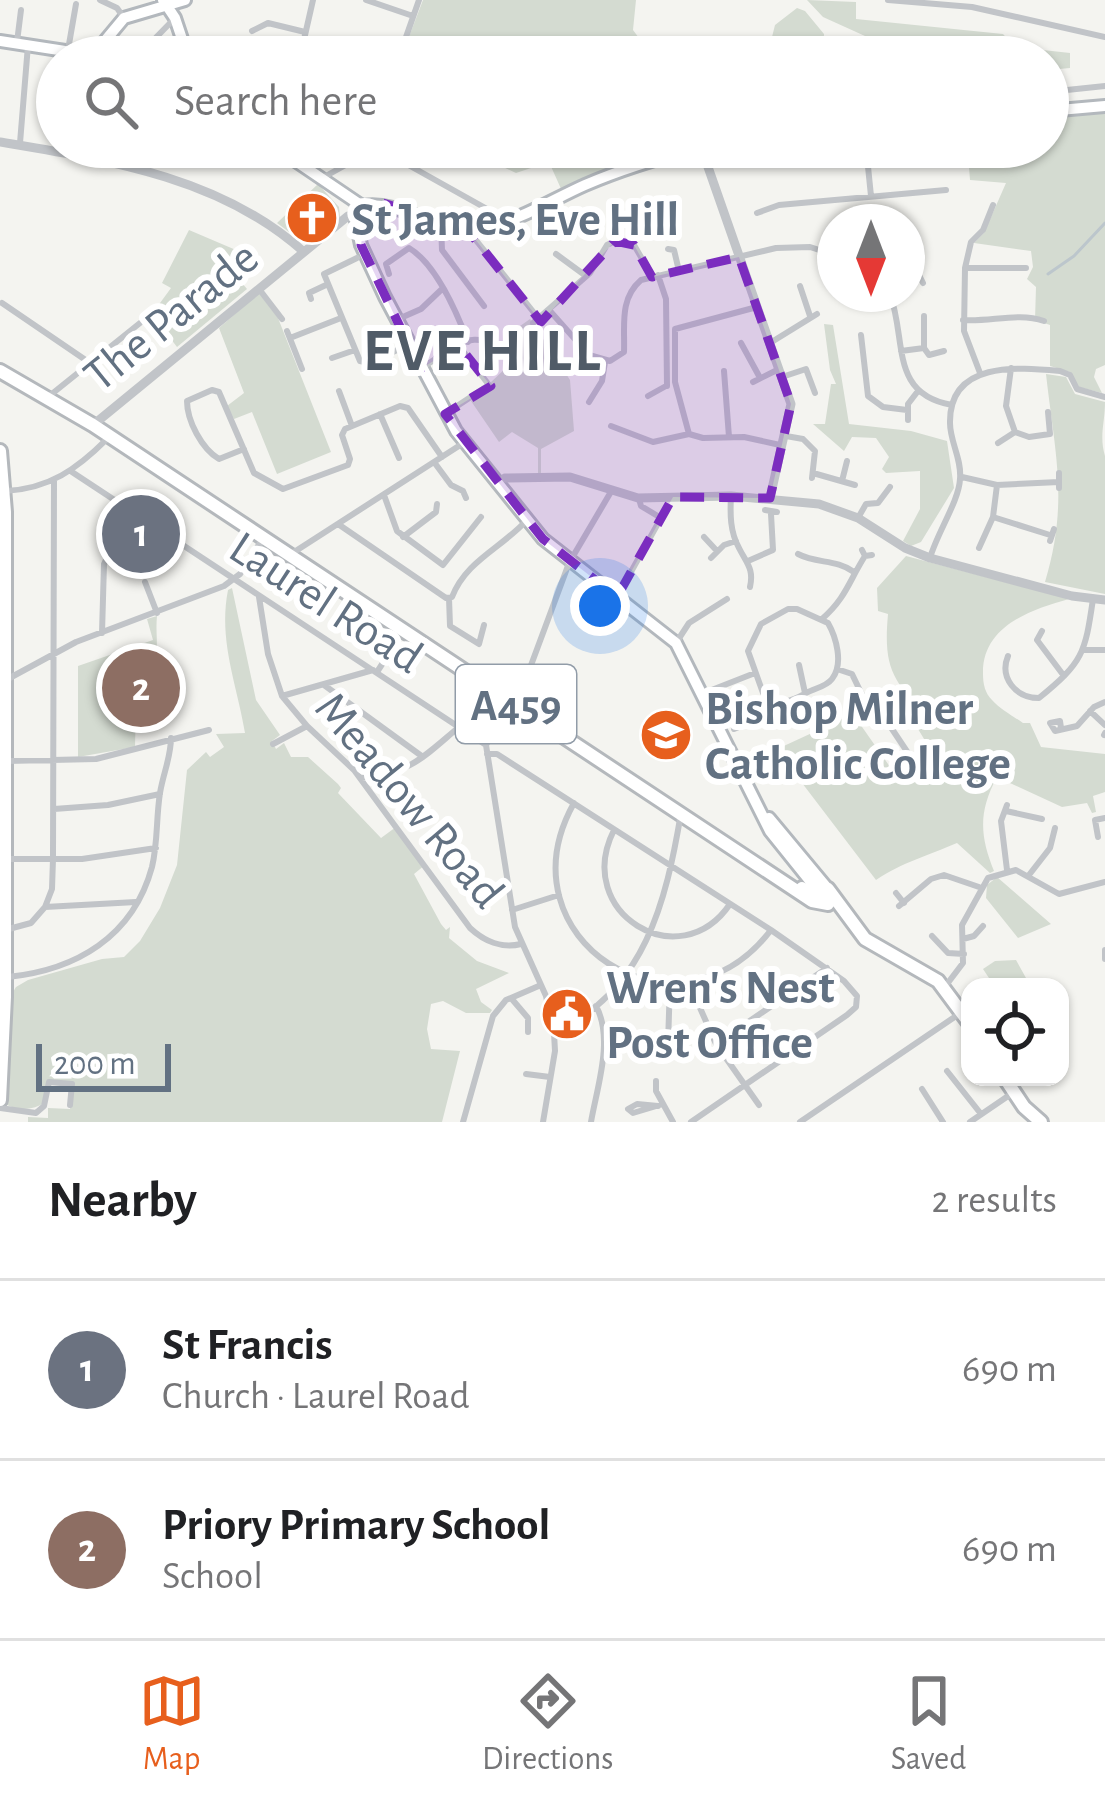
<!DOCTYPE html>
<meta charset="utf-8">
<style>
body{margin:0;font-family:"Alegreya Sans",sans-serif;background:#f2f2f2;color:#202124}
.controls{position:absolute;right:36px;bottom:36px;display:grid;overflow:hidden;border-radius:24px;box-shadow:0 3px 9px #0004}
.controls button{width:108px;height:108px;display:grid;place-items:center;padding:0;border:0;border-bottom:3px solid #e0e0e0;background:#fff;color:#202124;font:60px sans-serif}
.compass{position:absolute;left:817px;top:204px;width:108px;height:108px;border-radius:50%;background:#fff;box-shadow:0 3px 9px #0004;rotate:180deg}
.scale{position:absolute;left:36px;bottom:30px;width:135px;box-sizing:border-box;padding-left:12px;border:6px solid #627182;border-top:0;font-size:33px;line-height:42px;white-space:nowrap;color:#627182;-webkit-text-stroke:9px #fff;paint-order:stroke}
.you{position:absolute;left:600px;top:606px;width:42px;height:42px;margin:-30px;border:9px solid #fff;border-radius:50%;background:#1a73e8;box-shadow:0 0 0 18px #1a73e833}
.badge{display:grid;place-items:center;width:78px;height:78px;border-radius:50%;background:#e75f1d;color:#fff;font-size:39px;font-weight:700}
.pin{position:absolute;translate:-50% -50%;border:6px solid #fff;box-shadow:0 3px 12px #0006}
.list{margin:0;padding:0;list-style:none}
h2{display:flex;justify-content:space-between;align-items:center;height:156px;margin:0;padding:0 48px;font-size:51px}
h2 small{font-size:39px;font-weight:400;color:#757577}
.list li{display:grid;grid-template-columns:78px 1fr auto;gap:36px;align-items:center;box-sizing:border-box;height:180px;padding:0 48px;border-top:3px solid #e0e0e0}
.list b{display:block;font-size:45px;white-space:nowrap}
.list p{margin:0;font-size:39px;white-space:nowrap;color:#757577}
.list em{font-size:39px;font-style:normal;color:#757577}
.icon{flex:none;width:66px;height:66px;fill:none;stroke:currentColor;stroke-width:2;stroke-linecap:round;stroke-linejoin:round}
.map{position:relative;flex:none;width:1105px;height:1122px;overflow:hidden}
.search{position:absolute;background:#fff;box-shadow:0 3px 9px #0004;left:36px;right:36px;top:36px;height:132px;display:flex;align-items:center;gap:30px;box-sizing:border-box;padding:0 42px;border-radius:66px;color:#757577;font-size:45px}
.sheet{height:516px;background:#fff}
nav{display:flex;justify-content:space-around;align-items:center;box-sizing:border-box;height:168px;border-top:3px solid #e0e0e0;background:#fff;font-size:33px;color:#757577}
nav a{display:grid;justify-items:center;gap:6px}
nav .on{color:#e75f1d}
.map>svg:first-child{display:block}
.green{fill:#d4dbd1}
.lines{fill:none;stroke-linecap:round;stroke-linejoin:round}
.stream{stroke:#bcc6cc;stroke-width:3}
.secondary-casing{stroke:#b3b8bd;stroke-width:16}
.primary-casing{stroke:#b4b8bc;stroke-width:18}
.minor{stroke:#c1c4c8;stroke-width:6}
.tertiary{stroke:#c1c4c8;stroke-width:9}
.secondary{stroke:#fff;stroke-width:10}
.primary{stroke:#fff;stroke-width:12}
.marked{fill:#7b2cbf;fill-opacity:0.2;stroke:#7b2cbf;stroke-width:9;stroke-dasharray:24 15;stroke-linejoin:round}
.labels{text-anchor:middle;stroke-width:12;stroke-linejoin:round;paint-order:stroke}
.shield{fill:#fff;stroke:#919ca8;stroke-width:3}
.shield-label{font-size:45px;font-weight:bold;fill:#627182}
.poi-label{font-size:48px;font-weight:bold;fill:#627182;stroke:#fff;text-anchor:start}
.street-label{font-size:48px;fill:#627182;stroke:#fff}
.district-label{font-size:60px;font-weight:bold;letter-spacing:3px;fill:#505b67;stroke:#fff}
</style>
<div class="map">
<svg width="1105" height="1122" viewBox="0 0 1105 1122">
<rect width="100%" height="100%" fill="#f4f4f0"/>
<!-- green -->
<path class="green" d="M 423,0 L 636,0 L 633,30 L 653,57 L 439,57 L 404,50 Z
M 807,0 L 856,2 L 856,19 L 1003,34 L 1015,47 L 1070,53 L 1070,68 L 1048,70 L 1048,57 L 899,57 L 876,41 L 823,17 Z
M 797,8 L 805,11 L 824,34 L 823,57 L 780,57 L 770,45 L 775,25 Z
M 1105,110 L 1105,365 L 1096,369 L 1094,377 L 1102,393 L 1079,387 L 1070,372 L 1050,366 L 1050,325 L 1035,320 L 1036,287 L 1027,279 L 1033,267 L 1031,251 L 974,243 L 984,233 L 1006,183 L 970,180 L 968,155 L 974,154 L 974,147 L 1048,147 L 1048,115 Z
M 460,147 L 617,147 L 625,165 L 562,191 L 549,162 L 516,173 Z
M 318,184 L 339,207 L 340,217 L 305,244 L 277,223 Z
M 189,230 L 250,256 L 232,271 L 247,289 L 177,347 L 152,314 L 171,288 L 162,283 Z
M 259,293 L 278,318 L 331,452 L 277,474 L 252,412 L 234,419 L 227,406 L 244,393 L 219,328 Z
M 530,319 L 570,380 L 574,431 L 541,449 L 541,473 L 538,474 L 538,448 L 512,432 L 499,442 L 471,401 L 508,366 L 511,360 L 504,352 L 517,337 L 513,331 Z
M 824,324 L 833,325 L 849,424 L 911,431 L 947,441 L 954,488 L 921,542 L 911,546 L 903,541 L 920,509 L 920,471 L 886,473 L 882,469 L 889,457 L 876,438 L 852,437 L 844,451 L 813,424 L 825,424 L 831,384 L 836,384 L 830,370 Z
M 1046,374 L 1066,377 L 1075,394 L 1105,402 C 1105,423 1099,436 1105,456 L 1105,594 L 1045,582 C 1069,502 1055,454 1046,374 Z
M 906,556 L 1069,599 C 1029,610 982,627 983,674 C 983,684 985,693 992,700 C 1000,709 1013,716 1023,723 L 1030,723 L 1041,747 L 1105,754 L 1105,792 L 1093,796 L 1096,812 L 1092,813 L 1087,803 L 1062,807 L 997,777 C 978,812 980,836 994,871 L 990,873 L 957,843 C 927,856 903,862 876,880 L 783,758 L 771,758 L 773,751 L 853,714 L 902,784 L 935,757 L 918,729 L 929,721 C 893,679 883,670 888,614 L 878,611 L 877,588 Z
M 232,588 L 256,700 L 280,735 L 272,741 L 276,749 L 284,743 L 291,757 L 308,757 L 338,784 L 341,788 L 338,793 L 381,838 L 396,827 L 425,865 L 414,874 L 441,924 L 446,930 L 450,927 L 449,938 L 477,961 L 509,973 L 476,989 L 481,1002 L 492,1010 L 490,1013 L 466,1013 L 443,1001 L 431,1004 L 427,1029 L 431,1049 L 460,1051 L 442,1122 L 28,1122 L 28,1117 L 48,1118 L 48,1108 L 70,1109 L 72,1087 L 50,1080 L 46,1102 C 32,1111 17,1111 3,1103 L 7,1002 L 16,987 L 28,980 L 102,959 L 124,957 L 140,941 L 160,908 L 177,865 L 187,770 L 206,752 L 210,757 L 224,747 L 216,734 L 245,733 C 237,684 218,641 228,590 Z
M 157,616 C 154,646 167,663 130,667 L 129,680 L 136,702 L 135,747 L 78,757 L 78,666 L 153,640 L 147,619 Z
M 997,877 L 1051,924 L 1018,938 L 986,898 L 987,885 Z
M 1016,960 L 1031,987 L 995,987 L 983,969 L 995,961 Z"/>
<g class="lines">
<!-- stream -->
<path class="stream" d="M 1048,274 L 1074,256 L 1105,223"/>
<!-- secondary casing -->
<g class="secondary-casing">
<path id="secondary" d="M 163,0 L 175,18 L 188,57
M 0,41 L 104,57
M 94,54 L 124,18 L 185,0
M 1048,111 L 1105,106
M 275,147 L 365,208
M 363,206 C 404,200 438,235 481,228 C 518,222 551,200 585,185 C 622,169 662,157 701,147
M 356,221 L 361,245 L 385,297 L 456,431 L 543,539 L 676,643 L 770,831 L 823,897
M 769,818 L 828,889"/>
</g>
<!-- primary casing -->
<g class="primary-casing">
<path id="primary" d="M 0,371 L 93,425 L 812,901 L 828,904
M 0,451 L 5,512 L 5,997 L 0,1100
M 802,888 L 810,892 L 828,889 L 865,939 L 938,981 L 970,1024
M 1004,1077 L 1024,1107 L 1041,1122"/>
</g>
<!-- minor -->
<path class="minor" d="M 100,0 L 117,8 L 124,18
M 366,0 L 413,16
M 888,0 L 972,7 L 1105,37
M 252,31 L 268,23 L 305,32
M 17,42 L 21,10
M 68,50 L 76,4
M 137,57 L 175,18
M 198,57 L 220,50 L 268,57
M 300,57 L 313,0
M 399,57 L 419,0
M 1048,92 L 1105,86
M 20,143 L 28,45
M 866,147 L 871,196
M 378,148 L 505,219
M 324,177 L 378,147
M 757,213 L 779,205 L 946,190
M 441,225 L 442,250 L 484,306
M 467,229 L 539,319
M 668,249 L 674,250 L 679,271
M 556,254 L 586,276
M 357,258 L 324,274 L 360,361 L 369,363 L 408,345
M 965,268 L 1026,268
M 389,274 L 386,264 L 409,248 C 436,264 457,313 468,342
M 658,275 L 666,299 L 667,386
M 907,278 L 919,275 L 923,283
M 800,286 L 810,316
M 259,289 L 282,319
M 890,294 C 907,340 889,394 952,405
M 855,295 L 880,294
M 311,299 L 309,293 L 328,284
M 2,303 L 90,363
M 550,311 L 589,355 L 610,361 L 624,352 C 625,326 619,299 641,280 L 776,248 L 810,247 L 835,255
M 396,320 L 421,309 L 442,289
M 963,320 C 991,322 1018,312 1044,321
M 533,323 L 590,273 L 607,245 L 615,241 L 634,245 L 652,276
M 287,331 L 302,369
M 861,335 L 868,396 L 883,407 L 907,410
M 290,338 L 341,318
M 741,343 L 759,376
M 770,343 L 817,314
M 924,348 L 929,355 L 944,351
M 901,351 L 924,348 L 924,316
M 332,358 L 355,350
M 423,367 C 461,344 476,322 510,361
M 1011,368 L 1006,406 L 1015,432
M 724,371 L 729,437
M 980,373 L 964,331 L 965,268 L 971,242 L 983,230 L 993,205
M 782,377 L 806,369 L 815,393
M 753,382 L 779,369
M 339,391 L 352,426
M 648,396 L 666,386
M 48,397 L 140,323
M 589,402 L 602,381 L 605,362
M 448,412 L 489,385 L 459,346
M 380,414 L 399,458
M 908,420 L 908,404 L 918,391
M 611,426 L 653,442 L 689,434
M 689,434 L 675,382 L 675,329 L 757,307
M 689,434 L 703,438 L 744,437 L 780,445
M 786,436 L 803,439 L 815,451 L 812,478
M 998,443 L 1015,432 L 1029,437 L 1050,434 L 1048,412
M 244,449 L 219,459 C 202,449 187,421 187,401 L 212,390 L 219,392 L 254,473 L 283,489 L 348,465 L 350,459 L 342,435 L 345,429 L 400,406 L 408,408 L 442,457
M 434,462 L 451,485 L 463,491 L 466,498
M 72,472 L 486,745
M 813,473 L 855,485
M 1059,473 L 1059,488
M 962,477 L 997,485 L 1059,482
M 842,481 L 847,461
M 5,491 C 49,489 77,469 107,439
M 384,495 L 397,531 L 443,565 L 481,517
M 731,496 C 730,514 730,532 739,548 C 747,564 754,569 750,587
M 765,510 L 777,512
M 993,517 L 1050,535
M 858,518 L 866,504 L 878,503 L 890,487
M 338,524 L 446,598 L 452,597 C 466,561 500,549 526,521
M 403,537 L 436,512 L 437,504
M 704,537 L 717,551
M 1050,541 L 1054,529
M 979,548 L 993,517 L 997,485
M 862,550 L 865,556 L 872,555
M 291,554 L 465,442
M 798,554 C 817,564 836,559 854,572
M 711,558 L 724,545 L 736,541
M 930,558 C 937,533 959,501 960,479 C 962,459 950,442 950,423 C 949,361 1017,367 1060,371 L 1070,375 L 1077,389 L 1105,397
M 748,561 L 773,550 L 771,514
M 145,582 L 157,613
M 259,597 L 268,654 L 282,696 L 307,726 L 354,770 L 470,928 C 484,941 502,949 521,944
M 617,597 L 661,518 L 641,506 L 639,499
M 449,598 L 450,626 L 479,644 L 484,625
M 788,609 L 797,609 L 828,623 C 836,637 844,664 832,679 C 826,687 815,688 806,693 C 790,702 777,707 763,693 L 748,651 L 761,624 Z
M 822,619 C 846,598 849,581 865,556
M 1042,631 L 1037,640 L 1064,676
M 102,633 L 104,564 L 130,510
M 676,643 L 689,623 L 727,599
M 1085,650 L 1105,650
M 1008,656 C 999,678 1016,698 1039,698 C 1083,662 1085,654 1093,599
M 799,665 L 805,693
M 837,669 L 852,674 L 866,703 L 888,723 L 910,756
M 377,672 L 390,652
M 6,680 L 76,642 L 224,586 L 240,574 L 262,540
M 324,685 L 423,757
M 704,693 L 755,673
M 282,696 L 373,670
M 1090,711 L 1105,725
M 1061,728 L 1060,721 L 1050,723 L 1055,731 L 1077,726 L 1094,707 L 1105,702
M 734,729 L 763,717 L 772,702
M 1104,735 L 1105,733
M 273,744 L 307,726
M 487,754 L 497,754 L 771,930 L 844,981 L 857,996 L 856,1007 L 847,1015 L 691,1122
M 7,761 L 96,759 L 209,730
M 360,778 C 411,773 421,759 459,727
M 574,803 C 498,939 677,1053 771,930
M 54,809 L 108,805 L 160,794
M 1006,811 L 1042,819
M 614,830 C 572,913 680,978 730,904
M 1098,837 L 1095,820 L 1105,818
M 4,859 L 82,859 L 156,848
M 1007,870 L 1001,821 L 1007,805
M 1029,875 L 1050,848 L 1055,828
M 896,893 L 904,903
M 899,906 L 931,879 L 944,875 L 979,887
M 45,907 L 52,889 L 53,859 L 54,480
M 512,910 L 559,895
M 5,930 L 31,923 L 45,907 L 136,902
M 932,936 L 948,953 L 964,954
M 963,939 L 974,936 L 983,926
M 1105,950 L 1105,959
M 8,977 C 76,970 133,937 152,867 C 158,842 156,818 160,793 C 163,774 171,757 171,738
M 689,983 L 716,1044 L 759,1105
M 944,988 L 963,963 L 962,925 L 988,878 L 1016,870 L 1059,894 L 1105,882
M 511,998 L 528,1018 L 528,1032
M 554,1033 C 645,991 666,902 681,813
M 668,1044 L 670,983
M 716,1044 L 827,968
M 947,1071 L 981,1114
M 526,1074 L 550,1077
M 656,1081 L 656,1091 L 673,1122
M 922,1089 L 943,1122
M 658,1106 L 637,1104 L 628,1109 L 633,1113 L 663,1104
M 0,1108 L 36,1113 L 44,1106 L 49,1082 L 72,1084 L 70,1105
M 463,1122 L 493,1016 L 506,1000 L 541,985
M 543,1122 L 555,1051 L 554,1033 L 546,996 L 515,927 L 486,745 L 527,676 L 569,563 L 612,490
M 591,1122 C 597,1087 614,1039 596,1006
M 800,1122 L 959,1014
M 970,1122 L 1014,1092"/>
<!-- tertiary -->
<path class="tertiary" d="M 0,142 C 107,160 221,177 304,252
M 701,147 L 791,404 L 770,498
M 93,425 L 348,216
M 505,478 L 570,477 L 638,498 L 731,496 L 819,504 L 858,518 L 905,548 L 930,558 L 1072,596 L 1105,600"/>
<!-- secondary -->
<use href="#secondary" class="secondary"/>
<!-- primary -->
<use href="#primary" class="primary"/>
</g>
<!-- marked area -->
<path class="marked" d="M 383,203 L 467,229 L 541,322 L 615,241 L 634,245 L 652,277 L 739,257 L 791,404 L 770,498 L 673,497 L 617,597 L 543,539 L 445,414 L 491,386 L 459,346 L 420,369 L 361,245 L 366,211 Z"/>
<!-- icons -->
<defs>
<g id="church-disc" transform="scale(2.7)"><circle r="9.5" fill="#e75f1d" stroke="#fff"/><path d="M-1.2-6h2.4v3.5h3.3v2.4h-3.3V6h-2.4V-.1h-3.3v-2.4h3.3Z" fill="#fff"/></g>
<g id="school-disc" transform="scale(2.7)"><circle r="9.5" fill="#e75f1d" stroke="#fff"/><path d="M0-5L7-2L0 1L-7-2ZM-4 1L0 2.5L4 1V4Q0 6-4 4Z" fill="#fff"/></g>
<g id="civic-disc" transform="scale(2.7)"><circle r="9.5" fill="#e75f1d" stroke="#fff"/><path d="M-.6-6.5H3V-4.5H.6V-3L4-1V1h2V6H-6V1h2V-1L-.6-3ZM-1.2 2.5V6h2.4V2.5Z" fill="#fff"/></g>
</defs>
<g fill-rule="evenodd">
<use href="#church-disc" x="312" y="218"/>
<use href="#school-disc" x="666" y="735"/>
<use href="#civic-disc" x="567" y="1014"/>
</g>
<g class="labels">
<!-- shield labels -->
<rect class="shield" x="456" y="665" width="120" height="78" rx="9"/>
<g class="shield-label">
<text x="516" y="720">A459</text>
</g>
<!-- poi labels -->
<g class="poi-label">
<text x="351" y="235">St James, Eve Hill</text>
<text x="705" y="724">Bishop Milner<tspan x="705" dy="55">Catholic College</tspan></text>
<text x="606" y="1003">Wren's Nest<tspan x="606" dy="55">Post Office</tspan></text>
</g>
<!-- street labels -->
<g class="street-label">
<text transform="translate(170 315) rotate(-39)" y="17">The Parade</text>
<text transform="translate(327 601) rotate(33)" y="17">Laurel Road</text>
<text transform="translate(411 799) rotate(50)" y="17">Meadow Road</text>
</g>
<!-- district labels -->
<g class="district-label">
<text x="483" y="370">EVE HILL</text>
</g>
</g>
</svg>
<div class="controls">
<button><svg class="icon" aria-label="locate" viewBox="0 0 24 24"><circle cx="12" cy="12" r="6"/><path d="M12 2v4M12 18v4M2 12h4M18 12h4"/></svg></button>
</div>
<svg class="compass" viewBox="-18 -18 36 36"><path d="M0-13l5 13h-10z" fill="#e53935"/><path d="M0 13l5-13h-10z" fill="#757577"/></svg>
<div class="scale">200 m</div>
<div class="you"></div>
<div class="pin badge" style="left:141px;top:534px;background:#6b7280">1</div>
<div class="pin badge" style="left:141px;top:688px;background:#8d6e63">2</div>
<div class="search"><svg class="icon" aria-label="search" viewBox="0 0 24 24"><circle cx="10" cy="10" r="6"/><path d="M15 15l6 6"/></svg>Search here</div>
</div>
<section class="sheet">
<h2>Nearby<small>2 results</small></h2>
<ul class="list">
<li><span class="badge" style="background:#6b7280">1</span><div><b>St Francis</b><p>Church · Laurel Road</p></div><em>690 m</em></li>
<li><span class="badge" style="background:#8d6e63">2</span><div><b>Priory Primary School</b><p>School</p></div><em>690 m</em></li>
</ul>
</section>
<nav>
<a class="on"><svg class="icon" aria-label="map" viewBox="0 0 24 24"><path d="M3 6l6-2 6 2 6-2v14l-6 2-6-2-6 2zM9 4v14M15 6v14"/></svg>Map</a>
<a><svg class="icon" aria-label="directions" viewBox="0 0 24 24"><path d="M12 3l9 9-9 9-9-9zM9 14v-3h6M13 9l2 2-2 2"/></svg>Directions</a>
<a><svg class="icon" aria-label="saved" viewBox="0 0 24 24"><path d="M7 4h10v16l-5-4-5 4z"/></svg>Saved</a>
</nav>
